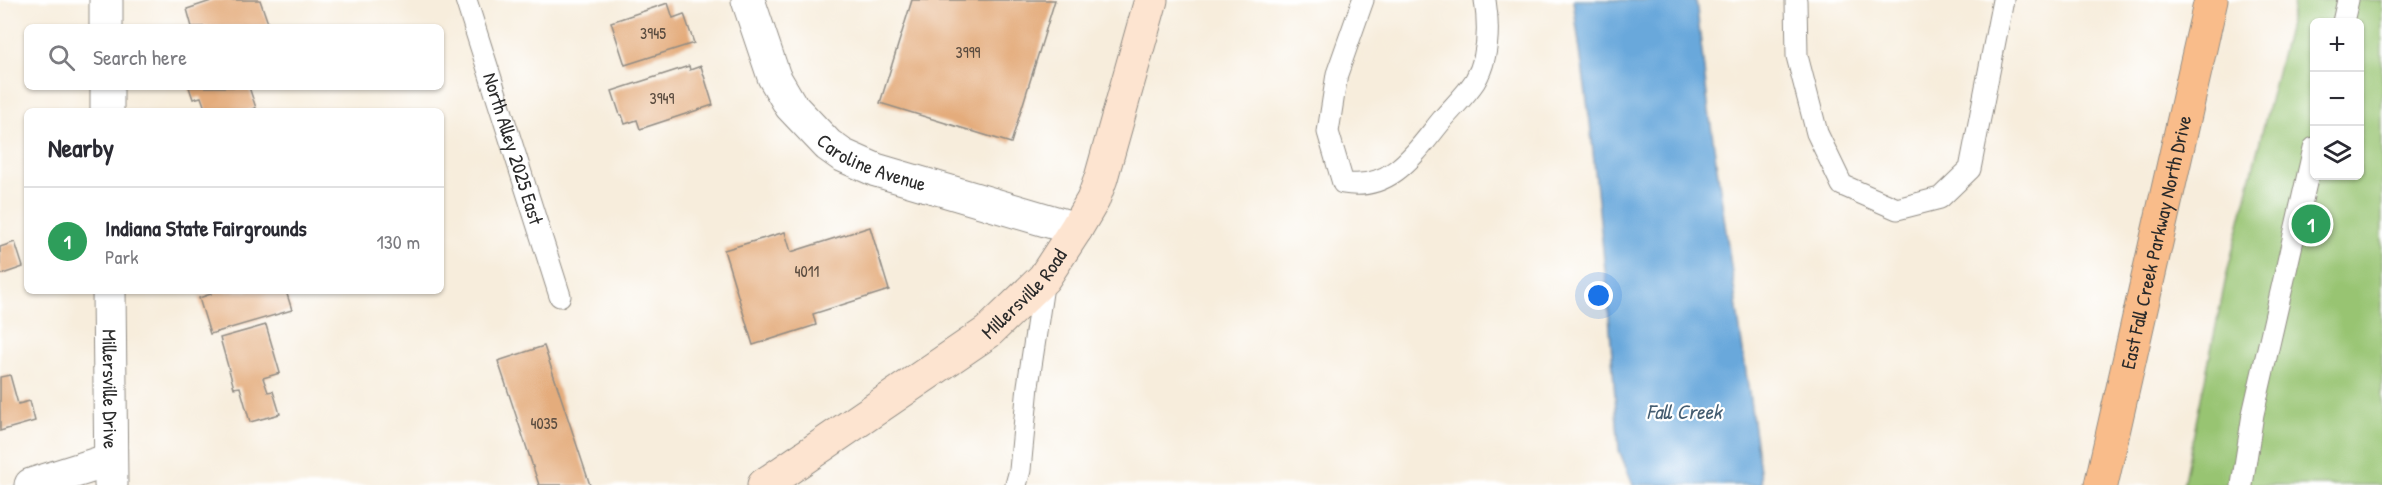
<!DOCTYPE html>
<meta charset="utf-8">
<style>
body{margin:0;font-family:"Patrick Hand",sans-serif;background:#f2f2f3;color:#2b2b33}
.controls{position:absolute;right:18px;top:18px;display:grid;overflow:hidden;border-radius:9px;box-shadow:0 2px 4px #0004}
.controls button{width:54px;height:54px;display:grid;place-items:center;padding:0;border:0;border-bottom:2px solid #e1e1e2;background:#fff;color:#2b2b33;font:30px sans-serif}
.you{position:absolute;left:1599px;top:296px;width:21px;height:21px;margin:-15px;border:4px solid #fff;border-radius:50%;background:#1a73e8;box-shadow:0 0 0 9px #1a73e833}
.badge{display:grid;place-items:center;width:39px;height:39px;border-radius:50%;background:#111827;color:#fff;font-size:20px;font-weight:700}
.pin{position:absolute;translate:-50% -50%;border:3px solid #fff;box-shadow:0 2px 6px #0006}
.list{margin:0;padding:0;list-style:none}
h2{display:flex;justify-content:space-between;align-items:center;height:78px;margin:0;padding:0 24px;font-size:26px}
h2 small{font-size:20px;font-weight:400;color:#7c7c81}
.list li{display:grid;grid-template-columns:39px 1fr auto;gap:18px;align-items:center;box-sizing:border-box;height:108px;padding:0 24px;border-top:2px solid #e1e1e2}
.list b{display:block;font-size:22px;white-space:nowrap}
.list p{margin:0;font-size:20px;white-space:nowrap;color:#7c7c81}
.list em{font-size:20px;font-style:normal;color:#7c7c81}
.icon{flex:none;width:33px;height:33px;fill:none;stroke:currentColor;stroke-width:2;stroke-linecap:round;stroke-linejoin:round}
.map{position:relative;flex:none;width:2382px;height:485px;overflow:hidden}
.search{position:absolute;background:#fff;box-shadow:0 2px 4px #0004;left:24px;top:24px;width:420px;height:66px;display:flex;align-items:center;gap:15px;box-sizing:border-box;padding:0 21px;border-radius:9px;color:#7c7c81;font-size:22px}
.panel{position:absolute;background:#fff;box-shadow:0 2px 4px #0004;left:24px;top:108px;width:420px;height:186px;border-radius:9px}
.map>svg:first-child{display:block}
.green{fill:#98c472;stroke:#62784e;stroke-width:1.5;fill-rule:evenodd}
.water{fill:#69a8db;stroke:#4a6a83;stroke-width:1.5}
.building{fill:#e4ac7c}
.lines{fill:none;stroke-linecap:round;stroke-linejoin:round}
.lane-casing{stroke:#918c84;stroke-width:23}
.street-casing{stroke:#918c84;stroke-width:35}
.secondary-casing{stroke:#918c84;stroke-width:35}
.primary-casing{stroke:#918c84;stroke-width:35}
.lane{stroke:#fff;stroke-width:21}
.street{stroke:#fff;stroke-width:33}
.secondary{stroke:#fde4d0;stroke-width:33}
.primary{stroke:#f9bc8a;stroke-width:33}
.labels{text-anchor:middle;stroke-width:4.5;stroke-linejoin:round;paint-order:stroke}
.number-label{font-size:16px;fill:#594b3f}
.street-label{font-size:20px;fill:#2b2b2b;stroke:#fff}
.water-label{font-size:21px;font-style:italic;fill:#445d71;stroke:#fff}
</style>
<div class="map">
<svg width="2382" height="485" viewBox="0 0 2382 485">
<rect width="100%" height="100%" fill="#fff"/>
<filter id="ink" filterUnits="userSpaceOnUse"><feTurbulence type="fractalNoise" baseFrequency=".0167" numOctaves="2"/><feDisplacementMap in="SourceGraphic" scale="12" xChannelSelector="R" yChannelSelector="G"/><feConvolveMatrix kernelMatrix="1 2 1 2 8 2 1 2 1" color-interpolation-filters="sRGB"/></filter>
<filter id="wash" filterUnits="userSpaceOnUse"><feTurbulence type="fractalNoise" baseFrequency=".008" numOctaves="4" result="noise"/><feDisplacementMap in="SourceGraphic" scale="24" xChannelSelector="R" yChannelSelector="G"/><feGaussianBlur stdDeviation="1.35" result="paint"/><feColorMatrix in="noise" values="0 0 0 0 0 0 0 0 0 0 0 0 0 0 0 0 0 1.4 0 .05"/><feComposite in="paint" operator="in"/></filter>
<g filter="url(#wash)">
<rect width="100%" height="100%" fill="#f7eddc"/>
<!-- green -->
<path class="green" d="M 2295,0 L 2382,0 L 2382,485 L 2183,485 L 2227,273 ZM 2314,22 L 2360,22 L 2360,176 L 2314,176 Z"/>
<!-- water -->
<path class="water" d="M 1573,0 L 1696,0 L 1708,104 L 1762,485 L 1633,485 L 1619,450 L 1607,289 L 1590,123 Z"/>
<g id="blocks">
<!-- building -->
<path class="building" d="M 214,0 L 260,0 L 269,26 L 192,27 L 187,9 Z
M 912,0 L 1055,0 L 1011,143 L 880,103 Z
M 668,3 L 673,18 L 684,14 L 694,43 L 625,65 L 611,22 Z
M 689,66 L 690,70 L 701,66 L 713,105 L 640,129 L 637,120 L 625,124 L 622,115 L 620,115 L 612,91 Z
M 189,87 L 249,87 L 256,108 L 246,111 L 206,111 L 201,97 L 193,99 Z
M 870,227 L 889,290 L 813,314 L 816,325 L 753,345 L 724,250 L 785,232 L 791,252 Z
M 15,242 L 23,267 L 0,275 L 0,247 Z
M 210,291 L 286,291 L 292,310 L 210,334 L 199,298 L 211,294 Z
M 266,325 L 280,373 L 263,378 L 268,392 L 273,391 L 280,414 L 250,422 L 240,387 L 234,388 L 220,338 Z
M 544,346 L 590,485 L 539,485 L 498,361 Z
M 10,375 L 18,404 L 30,401 L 35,421 L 0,431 L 0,377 Z"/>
</g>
</g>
<g filter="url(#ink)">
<use href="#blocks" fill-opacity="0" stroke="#918c84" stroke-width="1.5"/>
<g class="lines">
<!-- lane casing -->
<g class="lane-casing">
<g id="lane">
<path id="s1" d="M 466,0 L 560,296"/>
<path d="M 1363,0 L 1337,74 L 1328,132 L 1343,183 C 1391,192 1415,153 1442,120 C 1452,108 1466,95 1475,81 C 1489,57 1489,26 1485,0"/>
<path d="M 1796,0 L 1797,56 L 1817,133 L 1842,185 L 1897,209 L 1940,198 L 1970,169 L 2003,0"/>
<path d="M 2343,22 L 2348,0"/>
<path d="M 1016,485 L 1020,470 L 1028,386 L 1044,279"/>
<path d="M 2242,485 L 2253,414 L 2314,148"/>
</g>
</g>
<!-- street casing -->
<g class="street-casing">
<g id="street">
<path d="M 106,0 L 106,27"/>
<path id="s2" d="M 748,0 L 774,77 L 791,106 L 828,145 L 842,155 L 876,170 L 1076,229"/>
<path d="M 107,87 L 107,111"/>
<path id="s3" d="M 109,291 L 111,485"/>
<path d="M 31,485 L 110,460"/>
</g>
</g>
<!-- secondary casing -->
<g class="secondary-casing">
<g id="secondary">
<path id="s4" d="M 764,485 L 988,332 L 1044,278 L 1076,229 L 1093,200 L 1101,178 L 1151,0"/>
</g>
</g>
<!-- primary casing -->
<g class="primary-casing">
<g id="primary">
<path id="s5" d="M 2101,485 L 2211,0"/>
</g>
</g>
<!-- lane -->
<use href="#lane" class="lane"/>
<!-- street -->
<use href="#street" class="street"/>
<!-- secondary -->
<use href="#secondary" class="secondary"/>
<!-- primary -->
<use href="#primary" class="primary"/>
</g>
</g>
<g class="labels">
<!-- number labels -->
<g class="number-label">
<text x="653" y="39">3945</text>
<text x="968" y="58">3999</text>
<text x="662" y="104">3949</text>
<text x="807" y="277">4011</text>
<text x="544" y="429">4035</text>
</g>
<!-- street labels -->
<g class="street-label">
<text dy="7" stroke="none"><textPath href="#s1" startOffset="156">North Alley 2025 East</textPath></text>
<text dy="7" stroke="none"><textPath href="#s2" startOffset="216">Caroline Avenue</textPath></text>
<text dy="7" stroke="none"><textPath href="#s5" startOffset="249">East Fall Creek Parkway North Drive</textPath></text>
<text dy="7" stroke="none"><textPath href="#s4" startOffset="324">Millersville Road</textPath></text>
<text dy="7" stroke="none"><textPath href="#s3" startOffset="98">Millersville Drive</textPath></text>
</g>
<!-- water labels -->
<g class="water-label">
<text x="1684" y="419">Fall Creek</text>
</g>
</g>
</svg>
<div class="controls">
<button>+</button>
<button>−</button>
<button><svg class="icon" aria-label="layers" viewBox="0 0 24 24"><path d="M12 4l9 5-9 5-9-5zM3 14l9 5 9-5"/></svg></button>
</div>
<div class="you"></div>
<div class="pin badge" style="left:2311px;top:224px;background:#2e9e5b">1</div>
<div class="search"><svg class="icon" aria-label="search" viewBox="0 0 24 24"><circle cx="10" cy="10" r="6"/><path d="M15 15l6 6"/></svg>Search here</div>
<section class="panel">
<h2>Nearby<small></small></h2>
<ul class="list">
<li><span class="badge" style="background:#2e9e5b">1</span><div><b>Indiana State Fairgrounds</b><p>Park</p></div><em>130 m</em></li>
</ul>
</section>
</div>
